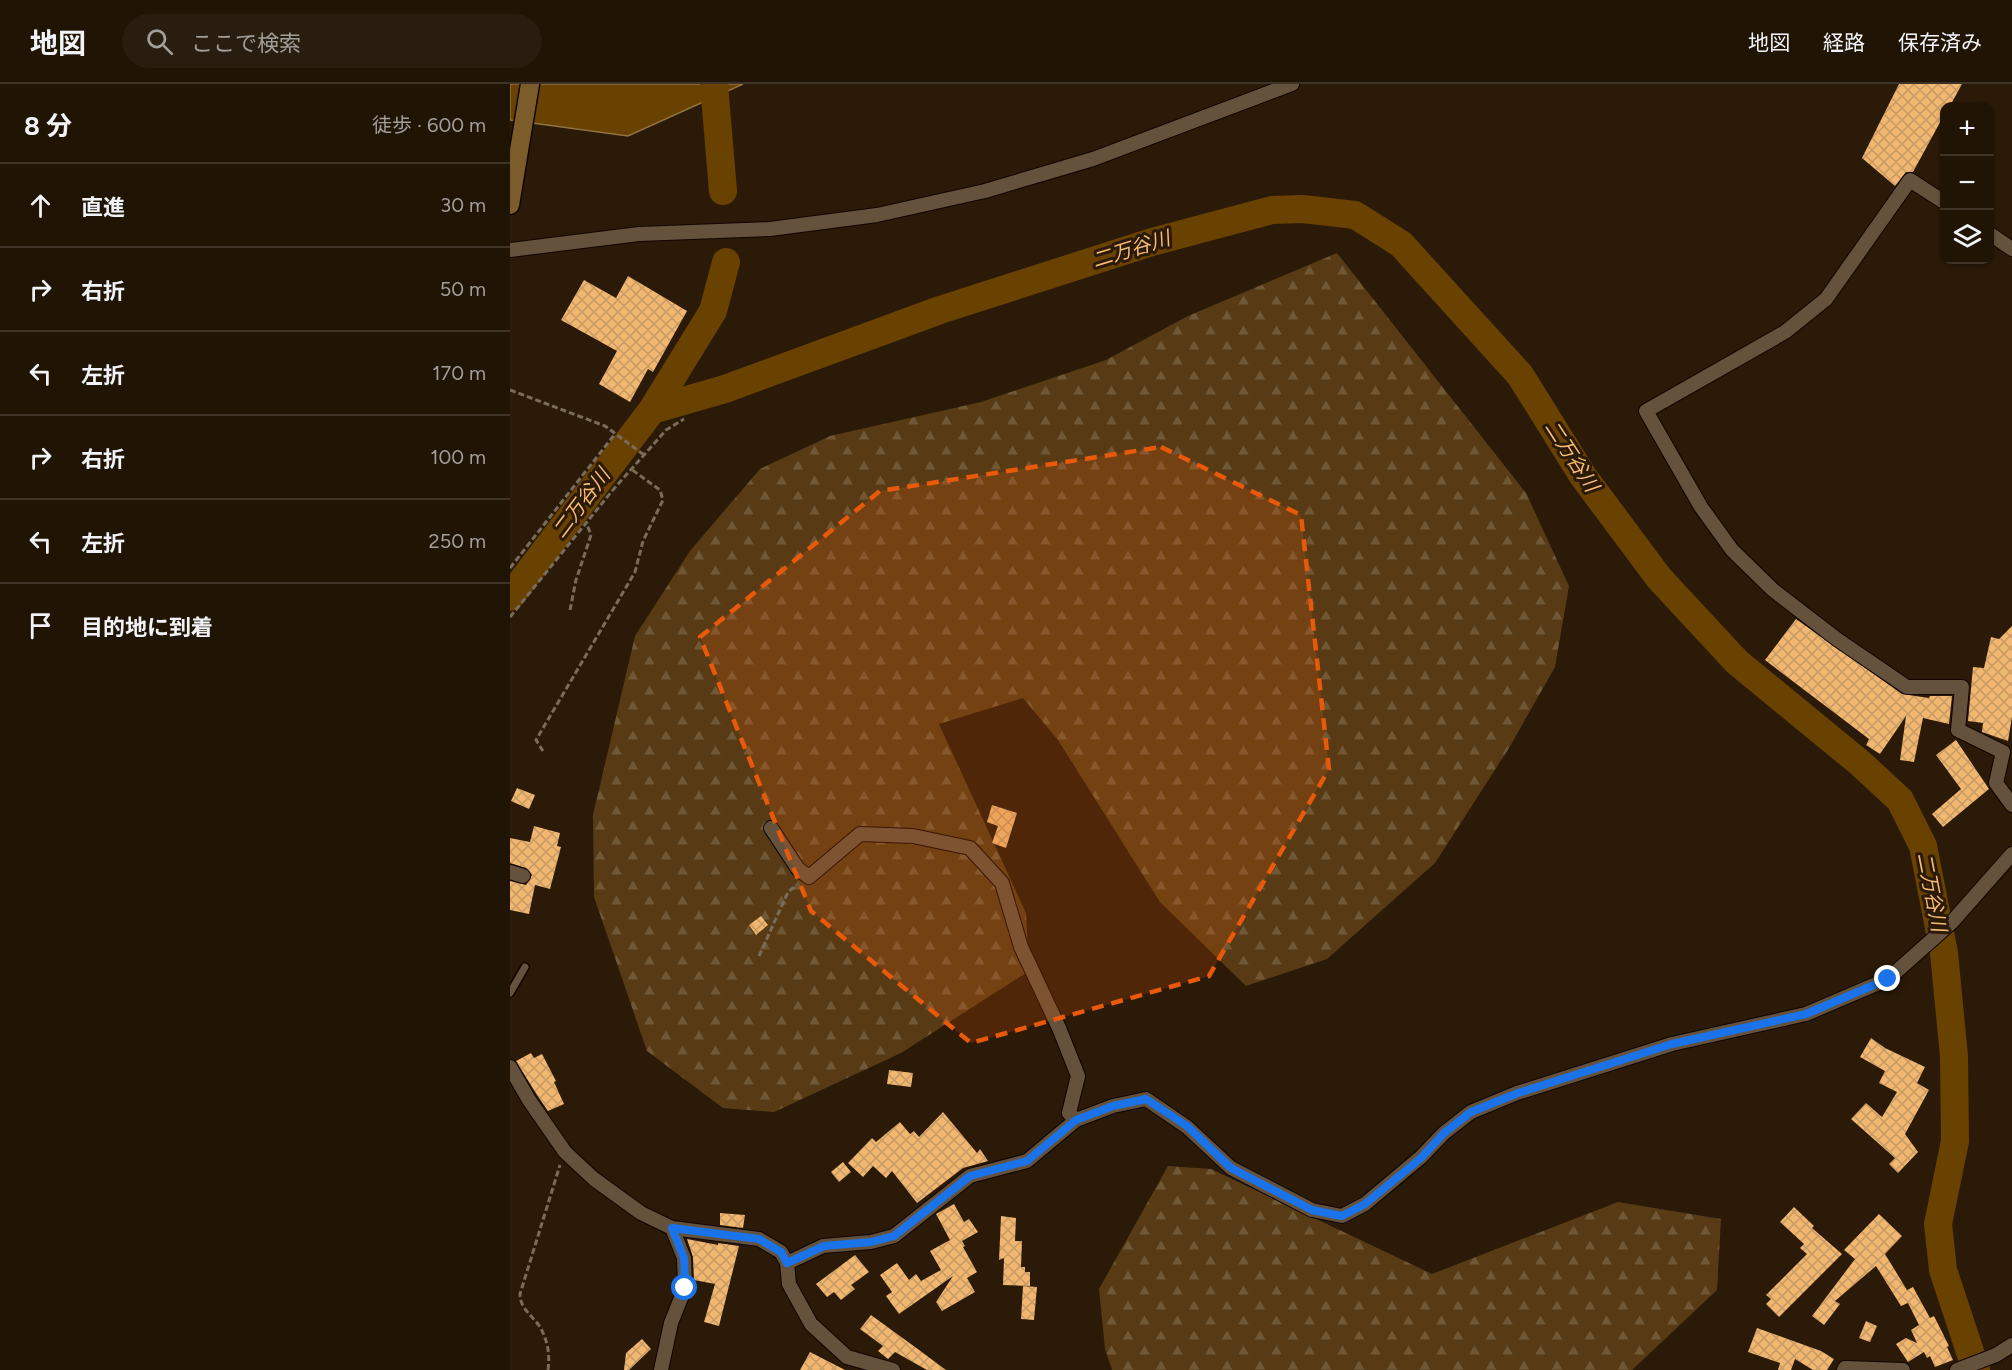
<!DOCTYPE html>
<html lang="ja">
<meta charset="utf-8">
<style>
body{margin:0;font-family:Figtree,"Noto Sans JP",sans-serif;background:#281d0f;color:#f1f3f6}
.controls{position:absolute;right:18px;top:18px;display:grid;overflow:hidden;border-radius:12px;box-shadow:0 2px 4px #0004}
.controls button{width:54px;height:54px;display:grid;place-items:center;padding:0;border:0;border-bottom:2px solid #3d3327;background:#201405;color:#f1f3f6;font:30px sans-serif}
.stop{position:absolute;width:18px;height:18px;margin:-14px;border:4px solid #1a73e8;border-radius:50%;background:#fff}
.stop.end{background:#1a73e8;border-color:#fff;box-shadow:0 2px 6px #0008}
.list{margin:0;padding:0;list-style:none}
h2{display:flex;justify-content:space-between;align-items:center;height:78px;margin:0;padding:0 24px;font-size:26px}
h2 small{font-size:20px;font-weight:400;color:#a29e9a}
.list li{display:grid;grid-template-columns:39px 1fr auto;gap:18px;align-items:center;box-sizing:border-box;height:84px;padding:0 24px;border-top:2px solid #3d3327}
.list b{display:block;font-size:22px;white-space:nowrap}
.list em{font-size:20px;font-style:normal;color:#a29e9a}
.icon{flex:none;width:33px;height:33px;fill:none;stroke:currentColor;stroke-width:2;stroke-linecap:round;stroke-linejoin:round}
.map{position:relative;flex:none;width:1502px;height:1286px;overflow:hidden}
header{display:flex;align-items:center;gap:36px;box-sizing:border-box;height:84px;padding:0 30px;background:#201405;border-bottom:2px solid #3d3327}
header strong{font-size:28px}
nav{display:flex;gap:33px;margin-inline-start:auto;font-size:21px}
.search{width:420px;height:54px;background:#281d0f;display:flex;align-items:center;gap:15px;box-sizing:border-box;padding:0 21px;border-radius:33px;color:#a29e9a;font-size:22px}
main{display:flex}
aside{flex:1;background:#201405}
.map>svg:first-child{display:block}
.forest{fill:url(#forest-firs)}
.water{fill:#694101;stroke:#927342;stroke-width:1.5}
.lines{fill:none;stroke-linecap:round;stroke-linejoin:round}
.river{stroke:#694101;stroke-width:28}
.building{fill:url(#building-cross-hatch)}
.service-casing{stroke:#120500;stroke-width:10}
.minor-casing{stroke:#120500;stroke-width:16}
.secondary-casing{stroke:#120500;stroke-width:21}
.path{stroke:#7a6c5c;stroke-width:3;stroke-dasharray:6 3;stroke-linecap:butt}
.service{stroke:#64523d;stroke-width:7}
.minor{stroke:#64523d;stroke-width:14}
.secondary{stroke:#7c5c2b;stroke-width:18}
.route{stroke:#1a73e8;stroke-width:8}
.marked{fill:#e8590c;fill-opacity:0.2;stroke:#e8590c;stroke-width:4.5;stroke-dasharray:12 8;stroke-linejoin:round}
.labels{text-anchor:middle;stroke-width:6;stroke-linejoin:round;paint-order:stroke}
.water-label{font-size:20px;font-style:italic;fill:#f7bb74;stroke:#2a1a07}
</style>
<header>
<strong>地図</strong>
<div class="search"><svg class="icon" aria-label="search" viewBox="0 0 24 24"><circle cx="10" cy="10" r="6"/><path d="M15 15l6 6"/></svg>ここで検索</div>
<nav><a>地図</a><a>経路</a><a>保存済み</a></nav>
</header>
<main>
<aside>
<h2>8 分<small>徒歩 · 600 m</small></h2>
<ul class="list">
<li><svg class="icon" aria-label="ahead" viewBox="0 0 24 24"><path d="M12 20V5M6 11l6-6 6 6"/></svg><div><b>直進</b></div><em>30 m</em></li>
<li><svg class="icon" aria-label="right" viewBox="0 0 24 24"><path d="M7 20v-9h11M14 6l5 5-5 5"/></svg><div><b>右折</b></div><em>50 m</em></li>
<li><svg class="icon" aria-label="left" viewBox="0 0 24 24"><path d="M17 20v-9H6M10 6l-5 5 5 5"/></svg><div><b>左折</b></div><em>170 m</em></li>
<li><svg class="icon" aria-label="right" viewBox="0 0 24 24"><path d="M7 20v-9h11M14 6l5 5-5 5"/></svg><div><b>右折</b></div><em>100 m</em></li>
<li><svg class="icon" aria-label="left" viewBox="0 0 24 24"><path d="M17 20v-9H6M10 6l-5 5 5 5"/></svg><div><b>左折</b></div><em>250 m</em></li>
<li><svg class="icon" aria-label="arrive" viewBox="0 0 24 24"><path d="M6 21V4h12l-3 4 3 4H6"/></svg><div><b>目的地に到着</b></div></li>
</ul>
</aside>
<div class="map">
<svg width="1502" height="1286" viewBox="0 0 1502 1286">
<defs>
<pattern id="forest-firs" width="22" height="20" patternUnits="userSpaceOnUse" patternTransform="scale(1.5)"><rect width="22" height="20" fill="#583b15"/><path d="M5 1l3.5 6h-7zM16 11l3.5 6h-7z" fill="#705736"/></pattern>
<pattern id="building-cross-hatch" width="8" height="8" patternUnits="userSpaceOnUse" patternTransform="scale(1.5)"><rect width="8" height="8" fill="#f1b770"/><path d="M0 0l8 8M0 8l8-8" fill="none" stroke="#c79a64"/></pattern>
</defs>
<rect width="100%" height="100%" fill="#2a1a07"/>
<!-- forest -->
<path class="forest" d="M 827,169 L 1016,409 L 1059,502 L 1045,583 L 999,664 L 925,779 L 817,875 L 736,902 L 650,818 L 548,656 L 513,614 L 429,640 L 516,829 L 519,887 L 391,969 L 264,1028 L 213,1024 L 137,967 L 84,813 L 83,731 L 125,552 L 180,467 L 250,385 L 320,352 L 471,318 L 596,276 L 678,232 Z
M 658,1082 L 701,1085 L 922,1190 L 1108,1118 L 1211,1135 L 1207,1206 L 1122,1286 L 602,1286 L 595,1265 L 589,1205 Z"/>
<!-- water -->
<path class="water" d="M 0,0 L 233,0 L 118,52 L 0,36 Z"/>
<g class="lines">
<!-- river -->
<path class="river" d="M 204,0 L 213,107
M 142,326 L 215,305 L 430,226 L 642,158 L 762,126 L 793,125 L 845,131 L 891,160 L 1010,291 L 1073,392 L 1149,494 L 1227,578 L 1350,679 L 1390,716 L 1413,762 L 1434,869 L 1444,972 L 1445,1057 L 1428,1140 L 1433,1186 L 1466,1286
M 0,513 L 142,326 L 203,227 L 216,178"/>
</g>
<!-- building -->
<path class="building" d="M 1389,0 L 1452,0 L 1440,22 L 1434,22 L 1434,31 L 1403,88 L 1396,88 L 1385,102 L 1352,74 Z
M 118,192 L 177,227 L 143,288 L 138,285 L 120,318 L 89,300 L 107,267 L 51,236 L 74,196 L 106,214 Z
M 1286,535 L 1392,610 L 1419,614 L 1420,612 L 1442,612 L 1439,640 L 1413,634 L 1404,678 L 1390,676 L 1396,632 L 1370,670 L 1356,661 L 1359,655 L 1255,576 Z
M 1502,542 L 1502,633 L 1498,657 L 1472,648 L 1473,639 L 1458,637 L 1463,583 L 1474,584 L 1481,553 L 1489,555 Z
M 1446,656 L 1479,705 L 1433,743 L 1422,730 L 1451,705 L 1426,671 Z
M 7,704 L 25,711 L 19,725 L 1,717 Z
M 482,721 L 507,729 L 496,764 L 482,759 L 488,742 L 477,738 Z
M 24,742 L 50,749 L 47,762 L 51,763 L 40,805 L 25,801 L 19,830 L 0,826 L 0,797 L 16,801 L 22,791 L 16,784 L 0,779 L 0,754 L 20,758 Z
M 251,832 L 258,841 L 246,851 L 239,841 Z
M 1361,954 L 1375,964 L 1415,983 L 1407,999 L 1419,1006 L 1395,1050 L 1408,1068 L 1388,1089 L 1379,1080 L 1385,1074 L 1341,1035 L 1356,1019 L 1372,1033 L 1387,1008 L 1369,999 L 1375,987 L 1350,973 Z
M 21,969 L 24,974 L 32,970 L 46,997 L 44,998 L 54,1020 L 38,1027 L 27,1011 L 6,977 Z
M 379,986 L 403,989 L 401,1003 L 377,1000 Z
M 433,1028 L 467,1069 L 470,1065 L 478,1077 L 453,1084 L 407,1119 L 382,1087 L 376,1094 L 363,1082 L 353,1093 L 338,1079 L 362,1054 L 366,1058 L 390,1038 L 400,1050 L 404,1047 L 409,1053 Z
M 333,1078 L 341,1088 L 329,1098 L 321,1088 Z
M 444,1120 L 454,1138 L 459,1135 L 468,1148 L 452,1157 L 455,1162 L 453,1163 L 467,1188 L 457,1194 L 465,1208 L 432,1227 L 426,1218 L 443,1192 L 389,1230 L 376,1212 L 382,1208 L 370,1191 L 387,1179 L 399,1196 L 406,1190 L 411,1197 L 431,1186 L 420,1167 L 440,1156 L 426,1130 Z
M 1284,1123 L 1304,1142 L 1302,1144 L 1332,1170 L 1269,1233 L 1256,1220 L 1261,1215 L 1256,1211 L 1297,1170 L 1290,1164 L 1294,1160 L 1270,1138 Z
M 210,1129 L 235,1131 L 233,1144 L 210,1141 Z
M 1369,1130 L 1392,1152 L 1375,1170 L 1397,1206 L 1403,1203 L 1420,1234 L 1424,1232 L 1439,1262 L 1437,1263 L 1443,1276 L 1425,1283 L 1420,1272 L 1417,1274 L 1414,1268 L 1398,1278 L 1386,1260 L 1396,1254 L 1407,1259 L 1401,1246 L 1409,1241 L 1398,1219 L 1391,1222 L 1366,1182 L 1325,1217 L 1330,1220 L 1314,1241 L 1302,1232 L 1345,1175 L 1334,1166 Z
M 491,1132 L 506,1134 L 505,1157 L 512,1157 L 511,1183 L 515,1183 L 515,1188 L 520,1188 L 520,1202 L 493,1201 L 494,1174 L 489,1176 Z
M 177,1155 L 208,1161 L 208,1159 L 229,1162 L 209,1242 L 194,1238 L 205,1200 L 184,1196 L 183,1173 Z
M 345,1171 L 359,1188 L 341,1201 L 345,1205 L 331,1216 L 324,1208 L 317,1213 L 306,1200 Z
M 513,1202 L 527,1203 L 524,1236 L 511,1235 Z
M 361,1231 L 405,1263 L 436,1286 L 417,1286 L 385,1268 L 378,1275 L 368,1267 L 373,1262 L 350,1245 Z
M 1356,1237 L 1367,1242 L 1360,1258 L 1349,1254 Z
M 1247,1244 L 1311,1267 L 1324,1275 L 1317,1286 L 1303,1286 L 1285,1275 L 1281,1286 L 1268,1286 L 1270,1279 L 1238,1268 Z
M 132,1255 L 141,1265 L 119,1286 L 114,1286 L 116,1269 Z
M 300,1268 L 335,1286 L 290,1286 Z"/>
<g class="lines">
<!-- service casing -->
<g class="service-casing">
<path id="service" d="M 0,909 L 15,883"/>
</g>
<!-- minor casing -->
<g class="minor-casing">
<path id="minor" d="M 1434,118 L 1400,96 L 1316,215 L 1275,248 L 1136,327 L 1191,423 L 1222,466 L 1263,506 L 1328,556 L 1397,603 L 1452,603 L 1448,646 L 1493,668 L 1486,699 L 1502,721
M 1480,150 L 1502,165
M 0,166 L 129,150 L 260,145 L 367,131 L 475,107 L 583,75 L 782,0
M 261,744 L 288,785 L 299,793 L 350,750 L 403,752 L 460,764 L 492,799 L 511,863 L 549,944 L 568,992 L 559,1029 L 566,1036
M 0,788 L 13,792
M 0,983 L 19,1016 L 55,1068 L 84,1095 L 131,1129 L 162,1144 L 249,1155 L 271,1168 L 277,1179 L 279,1200 L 301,1240 L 337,1273 L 383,1286
M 277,1179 L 313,1162 L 361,1158 L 384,1152 L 460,1092 L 517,1077 L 566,1036 L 603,1022 L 636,1015 L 677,1043 L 721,1084 L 802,1126 L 832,1132 L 855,1120 L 911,1073 L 934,1049 L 961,1028 L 1007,1009 L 1162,960 L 1296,930 L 1378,895 L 1442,838 L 1502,770
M 151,1286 L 161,1239 L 175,1204 L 174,1174 L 162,1144
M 1334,1286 L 1335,1284 L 1393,1286
M 1447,1286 L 1486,1271 L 1502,1261"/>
</g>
<!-- secondary casing -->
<g class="secondary-casing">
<path id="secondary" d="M 0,121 L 20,0"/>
</g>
<!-- path -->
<path class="path" d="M 0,306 L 95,342 L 134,371
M 0,484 L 105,350
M 60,526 L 66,496 L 81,451 L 76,438
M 0,533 L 102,407 L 156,346 L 174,335
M 33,667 L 26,656 L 125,488 L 133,457 L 153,416 L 150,406 L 121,385
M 249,872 L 278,808 L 287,801
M 38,1286 C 40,1271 38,1257 30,1243 C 23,1232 10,1225 10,1210 L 50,1081"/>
<!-- service -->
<use href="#service" class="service"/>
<!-- minor -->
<use href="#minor" class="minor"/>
<!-- secondary -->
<use href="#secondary" class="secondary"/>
</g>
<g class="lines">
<!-- route -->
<path class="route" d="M 175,1204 L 174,1174 L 162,1144 L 249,1155 L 271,1168 L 277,1179 L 314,1162 L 361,1158 L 384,1152 L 460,1092 L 517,1077 L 566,1036 L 603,1022 L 636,1015 L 677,1042 L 721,1084 L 802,1126 L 832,1132 L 855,1120 L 911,1074 L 934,1049 L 961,1028 L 1008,1009 L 1162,960 L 1296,930 L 1378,895"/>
</g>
<!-- marked area -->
<path class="marked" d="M 651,363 L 791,431 L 819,685 L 699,892 L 461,959 L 301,827 L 190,553 L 370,407 Z"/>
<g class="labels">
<!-- water labels -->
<g class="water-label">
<text transform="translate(621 165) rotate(-17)" y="7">二万谷川</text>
<text transform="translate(1062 372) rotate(57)" y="7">二万谷川</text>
<text transform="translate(71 419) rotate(-53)" y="7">二万谷川</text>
<text transform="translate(1422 808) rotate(79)" y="7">二万谷川</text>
</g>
</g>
</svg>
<div class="controls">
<button>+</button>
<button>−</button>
<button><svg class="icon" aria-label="layers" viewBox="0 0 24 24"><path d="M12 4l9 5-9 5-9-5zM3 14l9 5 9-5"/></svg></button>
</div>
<div class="stop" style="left:175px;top:1204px"></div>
<div class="stop end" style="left:1378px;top:895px"></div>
</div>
</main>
